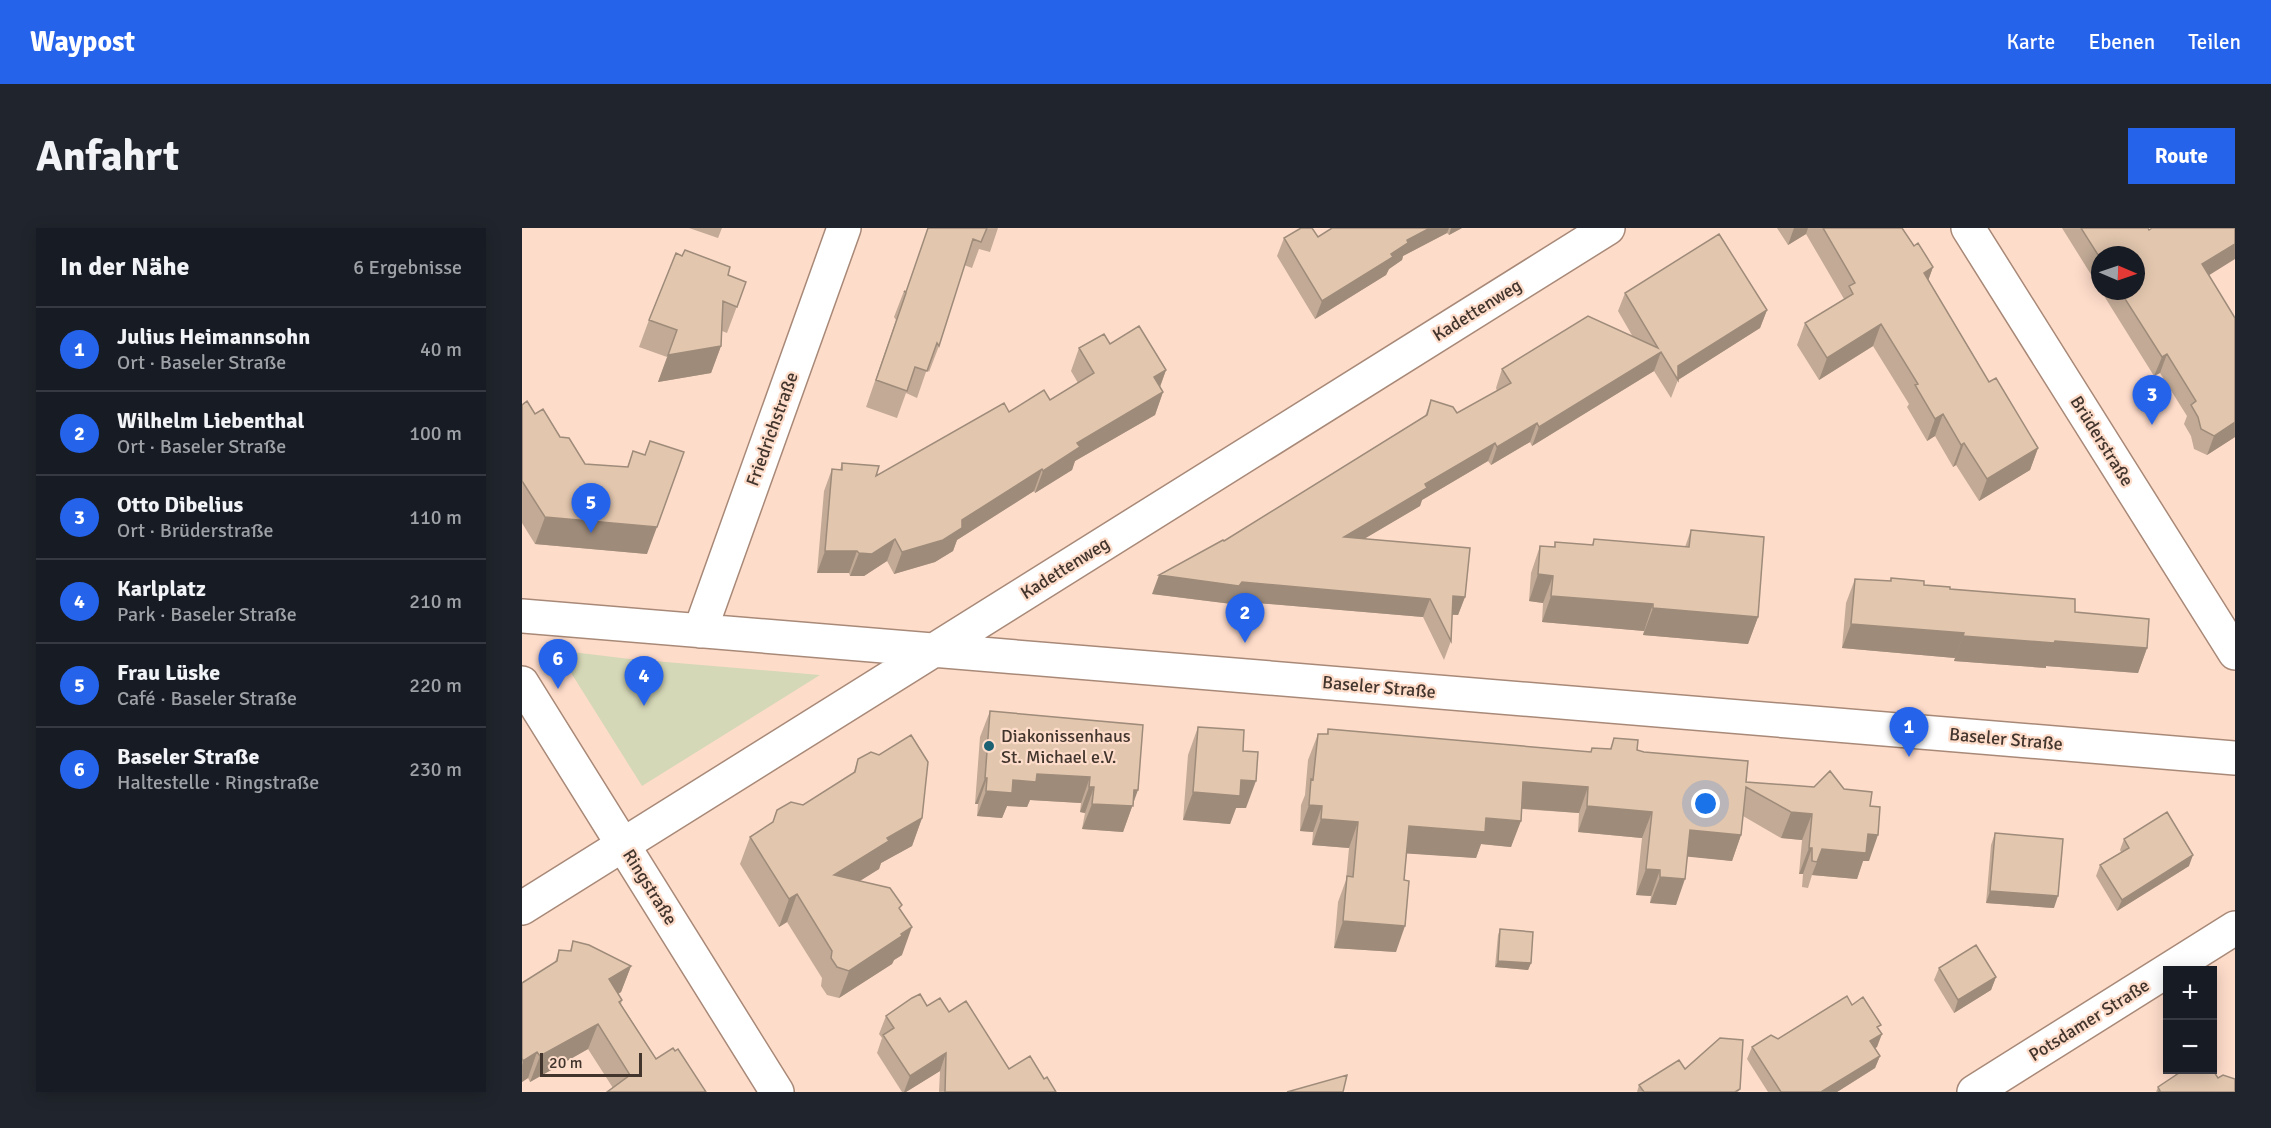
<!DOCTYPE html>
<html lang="de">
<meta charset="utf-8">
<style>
body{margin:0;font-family:Signika,sans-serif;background:#20242c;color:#f1f3f6}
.controls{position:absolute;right:18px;bottom:18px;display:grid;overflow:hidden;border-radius:0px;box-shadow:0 3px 15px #0003}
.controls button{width:54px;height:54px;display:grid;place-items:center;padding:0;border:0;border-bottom:2px solid #363941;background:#171b24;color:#f1f3f6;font:30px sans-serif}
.compass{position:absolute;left:1569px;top:18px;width:54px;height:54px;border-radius:50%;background:#171b24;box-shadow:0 3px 15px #0003;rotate:92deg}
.scale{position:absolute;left:18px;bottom:15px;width:102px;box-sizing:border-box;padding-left:6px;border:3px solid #42352d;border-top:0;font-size:16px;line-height:21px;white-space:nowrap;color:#42352d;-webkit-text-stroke:4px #fedcca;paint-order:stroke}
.you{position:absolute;left:1184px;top:576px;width:21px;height:21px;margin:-15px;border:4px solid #fff;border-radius:50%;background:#1a73e8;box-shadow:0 0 0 9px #1a73e833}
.badge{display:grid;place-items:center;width:39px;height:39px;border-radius:50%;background:#2563eb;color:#fff;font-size:20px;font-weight:700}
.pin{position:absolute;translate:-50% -50px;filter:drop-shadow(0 2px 3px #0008)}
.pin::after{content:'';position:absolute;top:32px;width:21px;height:18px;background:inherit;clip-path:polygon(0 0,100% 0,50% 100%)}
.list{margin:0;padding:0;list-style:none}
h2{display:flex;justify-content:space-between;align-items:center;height:78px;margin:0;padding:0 24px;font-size:26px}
h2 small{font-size:20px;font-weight:400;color:#9ea1a6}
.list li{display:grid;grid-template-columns:39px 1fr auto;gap:18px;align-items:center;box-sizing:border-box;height:84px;padding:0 24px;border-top:2px solid #363941}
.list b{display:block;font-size:22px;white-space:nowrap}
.list p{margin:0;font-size:20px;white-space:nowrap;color:#9ea1a6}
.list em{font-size:20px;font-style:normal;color:#9ea1a6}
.map{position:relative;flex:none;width:1713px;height:864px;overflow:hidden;border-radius:0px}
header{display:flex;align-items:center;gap:36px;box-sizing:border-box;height:84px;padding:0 30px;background:#2563eb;color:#fff}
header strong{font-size:28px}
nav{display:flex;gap:33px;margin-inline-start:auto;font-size:21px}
.intro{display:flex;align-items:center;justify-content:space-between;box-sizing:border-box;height:144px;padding:0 36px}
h1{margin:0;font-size:42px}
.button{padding:15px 27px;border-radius:0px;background:#2563eb;color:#fff;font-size:21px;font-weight:700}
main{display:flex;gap:36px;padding:0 36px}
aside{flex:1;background:#171b24;border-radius:0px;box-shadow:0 3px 15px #0003}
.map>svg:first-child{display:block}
.green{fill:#d5d8b7}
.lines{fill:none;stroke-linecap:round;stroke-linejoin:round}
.minor-casing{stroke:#a88978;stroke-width:36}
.tertiary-casing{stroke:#a88978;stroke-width:36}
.minor{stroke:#fff;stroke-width:33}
.tertiary{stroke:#fff;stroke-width:33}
.wall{fill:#c2aa96}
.shaded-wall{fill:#9e8b7a}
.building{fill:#e2c6ae;stroke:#9e8b7a;stroke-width:1.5}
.poi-dot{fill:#1c6073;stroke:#fedcca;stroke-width:2}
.labels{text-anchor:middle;stroke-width:4.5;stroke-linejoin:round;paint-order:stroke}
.street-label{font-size:18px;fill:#42352d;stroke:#fedcca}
.poi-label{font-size:18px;fill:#42352d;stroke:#fedcca;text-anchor:start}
</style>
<header>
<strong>Waypost</strong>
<nav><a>Karte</a><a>Ebenen</a><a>Teilen</a></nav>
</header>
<div class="intro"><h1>Anfahrt</h1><a class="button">Route</a></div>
<main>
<aside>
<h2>In der Nähe<small>6 Ergebnisse</small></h2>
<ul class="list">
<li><span class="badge">1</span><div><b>Julius Heimannsohn</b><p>Ort · Baseler Straße</p></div><em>40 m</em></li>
<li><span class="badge">2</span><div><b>Wilhelm Liebenthal</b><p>Ort · Baseler Straße</p></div><em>100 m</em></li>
<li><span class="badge">3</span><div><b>Otto Dibelius</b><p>Ort · Brüderstraße</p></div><em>110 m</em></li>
<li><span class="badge">4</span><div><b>Karlplatz</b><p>Park · Baseler Straße</p></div><em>210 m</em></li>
<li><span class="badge">5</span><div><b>Frau Lüske</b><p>Café · Baseler Straße</p></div><em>220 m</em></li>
<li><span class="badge">6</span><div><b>Baseler Straße</b><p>Haltestelle · Ringstraße</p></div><em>230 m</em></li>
</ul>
</aside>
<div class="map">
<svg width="1713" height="864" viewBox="0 0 1713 864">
<rect width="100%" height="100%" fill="#fedcca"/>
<!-- green -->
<path class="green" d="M 42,423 L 108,431 L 298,447 L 120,558 L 41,432 Z"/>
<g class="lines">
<!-- minor casing -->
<g class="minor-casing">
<path id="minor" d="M 1446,0 L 1713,425
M 0,388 L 1713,530
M 178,403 L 322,0
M 0,680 L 1086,0
M 1452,864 L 1713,700"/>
</g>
<!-- tertiary casing -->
<g class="tertiary-casing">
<path id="tertiary" d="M 0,455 L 255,864"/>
</g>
<!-- minor -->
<use href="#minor" class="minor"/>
<!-- tertiary -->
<use href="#tertiary" class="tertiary"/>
</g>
<!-- wall -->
<path class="wall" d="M 167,0 L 200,0 L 196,10 Z
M 406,0 L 476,0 L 468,24 L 457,21 L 450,40 L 442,37 L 417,118 L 407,144 L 405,141 L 395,170 L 384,165 L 375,190 L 344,179 L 374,92 L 372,89 L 382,63 L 384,64 Z
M 810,0 L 940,0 L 927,7 L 925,5 L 881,28 L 880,32 L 867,41 L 864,47 L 793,91 L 755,28 L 762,10 L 796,9 Z
M 1255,0 L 1380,0 L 1392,18 L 1411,39 L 1406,53 L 1467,154 L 1516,220 L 1508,242 L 1457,273 L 1434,237 L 1431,239 L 1413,208 L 1405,213 L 1385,179 L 1387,176 L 1351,118 L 1297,152 L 1275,117 L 1283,95 L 1322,71 L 1284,6 L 1266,17 Z
M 1540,0 L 1626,0 L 1627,2 L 1687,47 L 1713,209 L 1685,227 L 1672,221 L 1669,208 L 1662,196 L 1665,188 L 1638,145 L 1632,148 L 1579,63 L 1614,63 L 1578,27 L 1578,61 Z
M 206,47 L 224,54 L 205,105 L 200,103 L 199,118 L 189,145 L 136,154 L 145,129 L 117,119 L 127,92 Z
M 1103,65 L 1245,82 L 1238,100 L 1156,152 L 1149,170 L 1132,143 L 1010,218 L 1008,214 L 969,237 L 966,233 L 900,272 L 898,278 L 843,310 L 943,369 L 936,387 L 930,387 L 929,413 L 922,432 L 901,389 L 713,373 L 710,376 L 630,366 L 702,313 L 903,188 L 909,172 L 935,185 L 975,163 L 974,160 L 980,141 L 1111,109 L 1096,83 Z
M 588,116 L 644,142 L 638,159 L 641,164 L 633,187 L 553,233 L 550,242 L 513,265 L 512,263 L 435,312 L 431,323 L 413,334 L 372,346 L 365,333 L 342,348 L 328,348 L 327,345 L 295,345 L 302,263 L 310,241 L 318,242 L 320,235 L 354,248 L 487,184 L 528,172 L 556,155 L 549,143 L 557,120 Z
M 0,177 L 13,186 L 38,209 L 63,236 L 105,239 L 111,223 L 125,326 L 13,316 L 0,295 Z
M 1169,302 L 1236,389 L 1226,416 L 1121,407 L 1122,403 L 1020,394 L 1021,375 L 1007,373 L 1009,345 L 1018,318 L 1032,319 L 1033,314 L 1070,317 L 1072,311 L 1163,319 Z
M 1369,350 L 1402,357 L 1428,361 L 1553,384 L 1625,420 L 1616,445 L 1524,438 L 1524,440 L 1432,433 L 1433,430 L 1320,420 L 1324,375 L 1333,351 L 1368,353 Z
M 468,483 L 611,576 L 601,604 L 560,601 L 563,585 L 558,584 L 559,575 L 508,572 L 505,579 L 485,578 L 480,590 L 455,588 L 456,576 L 453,576 L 458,509 Z
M 676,499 L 721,523 L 724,580 L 714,580 L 708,596 L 661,592 L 666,527 Z
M 806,501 L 1069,524 L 1070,520 L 1088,521 L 1092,510 L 1115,522 L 1224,554 L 1322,561 L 1348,578 L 1347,633 L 1341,633 L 1335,651 L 1290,647 L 1286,660 L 1280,659 L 1281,646 L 1277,646 L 1280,612 L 1259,610 L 1221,588 L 1219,607 L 1210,633 L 1166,628 L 1154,677 L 1128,675 L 1129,668 L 1114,667 L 1120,610 L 1056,604 L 1057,585 L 1000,581 L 989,619 L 959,616 L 954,630 L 884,625 L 874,724 L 812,720 L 816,674 L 824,652 L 827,620 L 790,617 L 791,604 L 778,603 L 779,577 L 783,567 L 786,532 L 796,506 L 805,506 Z
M 336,531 L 400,590 L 390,618 L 359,635 L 357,641 L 338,653 L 378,682 L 380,727 L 372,732 L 370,736 L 317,770 L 305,767 L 299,758 L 300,750 L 265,694 L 257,699 L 218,636 L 228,609 L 251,594 L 255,582 L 281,577 L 331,546 Z
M 1473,605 L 1532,680 L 1464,675 L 1469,617 Z
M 1602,611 L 1667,638 L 1595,683 L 1574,648 L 1578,637 L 1599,624 L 1598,622 Z
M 978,701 L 1009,735 L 1006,742 L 973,739 L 976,707 Z
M 51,713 L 109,738 L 99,764 L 96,766 L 100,772 L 99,776 L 134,831 L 91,860 L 66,821 L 8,854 L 6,850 L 0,854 L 0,755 L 33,734 L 37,722 L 48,723 Z
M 1417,740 L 1474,749 L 1469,762 L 1432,785 L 1412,752 Z
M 1330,777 L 1357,802 L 1355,819 L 1353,820 L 1358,828 L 1353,840 L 1315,864 L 1246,864 L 1225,831 L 1230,819 L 1256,811 Z
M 405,778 L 427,784 L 487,841 L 522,851 L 534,864 L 417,864 L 418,843 L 384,864 L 380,864 L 355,825 L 360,810 L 357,806 L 364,788 Z
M 1163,841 L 1218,861 L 1216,864 L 1115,864 L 1117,857 Z
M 1655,842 L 1690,842 L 1696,850 L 1713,864 L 1634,864 L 1636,859 L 1653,848 Z"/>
<!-- shaded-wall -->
<path class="shaded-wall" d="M 908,0 L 927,0 L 925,5 L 881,28 L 880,32 L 867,41 L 864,47 L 793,91 L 800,73 L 869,26 L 885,12 Z
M 929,0 L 940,0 L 927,7 Z
M 1272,0 L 1286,0 L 1284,6 L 1266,17 Z
M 1713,16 L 1713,31 L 1673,56 L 1680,36 Z
M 1411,39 L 1403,61 L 1402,45 Z
M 1245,82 L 1238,100 L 1156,152 L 1156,138 Z
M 1359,96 L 1351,118 L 1297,152 L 1305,130 Z
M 199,118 L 189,145 L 136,154 L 146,127 Z
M 1139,124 L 1132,143 L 1010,218 L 1017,199 Z
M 1645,126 L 1638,145 L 1632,148 L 1640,129 Z
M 644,142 L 636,164 L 632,149 Z
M 641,164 L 633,187 L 553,233 L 550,242 L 513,265 L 521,243 L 555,215 Z
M 1421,186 L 1413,208 L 1405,213 L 1413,191 Z
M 1713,194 L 1713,209 L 1685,227 L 1692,208 Z
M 1015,195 L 1008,214 L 969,237 L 975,219 Z
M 973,215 L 966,233 L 900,272 L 898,278 L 815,327 L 822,309 L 903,256 Z
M 1442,215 L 1434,237 L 1431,239 L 1439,217 Z
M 1516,220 L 1508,242 L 1457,273 L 1465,251 Z
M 520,241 L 512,263 L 435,312 L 431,323 L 413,334 L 372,346 L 380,324 L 440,292 Z
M 23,289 L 135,299 L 125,326 L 13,316 Z
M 373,311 L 365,333 L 342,348 L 328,348 L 337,325 Z
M 303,323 L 335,323 L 327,345 L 295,345 Z
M 1016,346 L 1031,348 L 1021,375 L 1007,373 Z
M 637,347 L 908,371 L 901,389 L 713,373 L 710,376 L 630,366 Z
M 931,368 L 943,369 L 936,387 L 924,386 Z
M 1029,368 L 1131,376 L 1122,403 L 1020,394 Z
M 1131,380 L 1236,389 L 1226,416 L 1121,407 Z
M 1329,396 L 1442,405 L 1433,430 L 1320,420 Z
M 1441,408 L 1533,413 L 1625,420 L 1616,445 L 1524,438 L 1524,440 L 1432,433 Z
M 515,546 L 568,549 L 559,575 L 508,572 L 505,579 L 485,578 L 480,590 L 455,588 L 464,563 L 491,552 Z
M 463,550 L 465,550 L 456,576 L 453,576 Z
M 719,552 L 734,553 L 724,580 L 714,580 L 708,596 L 661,592 L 671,564 Z
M 1001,554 L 1066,559 L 1057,585 L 992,580 Z
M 567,559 L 572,559 L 563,585 L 558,584 Z
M 612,562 L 616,562 L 601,604 L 560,601 L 570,576 Z
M 787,577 L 800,578 L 791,604 L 778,603 Z
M 1065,578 L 1130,584 L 1120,610 L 1056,604 Z
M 1269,584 L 1290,586 L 1280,612 L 1259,610 Z
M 400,590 L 390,618 L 359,635 L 357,641 L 302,675 L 312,647 L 365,610 Z
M 964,590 L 999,593 L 989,619 L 959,616 L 954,630 L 877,625 L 887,598 Z
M 799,591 L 836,594 L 827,620 L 790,617 Z
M 1168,602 L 1219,607 L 1210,633 L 1159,628 Z
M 1346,606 L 1356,607 L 1347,633 L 1341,633 L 1335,651 L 1290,647 L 1300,621 Z
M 1287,620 L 1290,620 L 1281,646 L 1277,646 Z
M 1671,627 L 1667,638 L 1595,683 L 1600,672 Z
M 1124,641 L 1138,642 L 1129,668 L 1114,667 Z
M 1138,649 L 1163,651 L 1154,677 L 1128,675 Z
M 1468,663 L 1536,668 L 1532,680 L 1464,675 Z
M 275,666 L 265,694 L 257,699 L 267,671 Z
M 821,693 L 883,698 L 874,724 L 812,720 Z
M 390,699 L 380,727 L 372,732 L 370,736 L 317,770 L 327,743 Z
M 976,733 L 1009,735 L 1006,742 L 973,739 Z
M 109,738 L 99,764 L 78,777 L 87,751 Z
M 1474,749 L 1469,762 L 1432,785 L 1436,772 Z
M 76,796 L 66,821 L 8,854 L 18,828 Z
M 1360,806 L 1355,819 L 1344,825 L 1348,813 Z
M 15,824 L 6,850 L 0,854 L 0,837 L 1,833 Z
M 424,825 L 418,843 L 384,864 L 382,864 L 388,848 Z
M 1358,828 L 1353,840 L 1315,864 L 1299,864 Z"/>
<!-- building -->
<path class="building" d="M 406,0 L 465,0 L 459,14 L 451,11 L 417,118 L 415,115 L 405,143 L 393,139 L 385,163 L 354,152 L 384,65 L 382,63 L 384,64 Z
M 779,0 L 790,0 L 796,9 L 810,0 L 908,0 L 885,12 L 886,15 L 869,26 L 871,29 L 800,73 L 762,10 Z
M 1301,0 L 1380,0 L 1392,18 L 1396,15 L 1411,39 L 1402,45 L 1467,154 L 1474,150 L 1516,220 L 1465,251 L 1442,215 L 1439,217 L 1421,186 L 1413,191 L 1393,157 L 1396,156 L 1359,96 L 1305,130 L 1283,95 L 1331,66 L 1327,58 L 1333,55 Z
M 1559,0 L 1626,0 L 1627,2 L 1630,0 L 1713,0 L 1713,16 L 1680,36 L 1713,90 L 1713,194 L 1692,208 L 1679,201 L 1676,189 L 1669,177 L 1674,173 L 1645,126 L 1640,129 L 1598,63 L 1614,63 L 1614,27 L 1578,27 L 1578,30 Z
M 1197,6 L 1245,82 L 1156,138 L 1156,152 L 1139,124 L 1017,199 L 1015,195 L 975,219 L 973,215 L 903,256 L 905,260 L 822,309 L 948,320 L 943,369 L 931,368 L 929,413 L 908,371 L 720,354 L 717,358 L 637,347 L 701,312 L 702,313 L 905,187 L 909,172 L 931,179 L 935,185 L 989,155 L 980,141 L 1066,88 L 1136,120 L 1103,65 Z
M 163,22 L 208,39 L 206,47 L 224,54 L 215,79 L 201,73 L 199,118 L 146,127 L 155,102 L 127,92 L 154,25 L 160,28 Z
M 617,98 L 644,142 L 632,149 L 641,164 L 555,215 L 558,219 L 521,243 L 520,241 L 440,292 L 440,300 L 421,312 L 380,324 L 373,311 L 350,326 L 337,325 L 335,323 L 303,323 L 310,241 L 320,242 L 320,235 L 357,238 L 354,248 L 482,175 L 487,184 L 522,162 L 528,172 L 572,145 L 557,120 L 582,106 L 588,116 Z
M 5,173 L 13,186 L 21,181 L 38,209 L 47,210 L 63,236 L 106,239 L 111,223 L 123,227 L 128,213 L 162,224 L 135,299 L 23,289 L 0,253 L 0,177 Z
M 1169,302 L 1242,309 L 1236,389 L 1131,380 L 1131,376 L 1029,368 L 1031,348 L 1016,346 L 1018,318 L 1033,319 L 1033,314 L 1071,317 L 1072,311 L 1167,319 Z
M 1369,350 L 1402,353 L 1402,357 L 1428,359 L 1428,361 L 1553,371 L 1553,384 L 1627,391 L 1625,420 L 1533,413 L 1532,415 L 1441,408 L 1442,405 L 1329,396 L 1333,351 L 1369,353 Z
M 468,483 L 621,497 L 616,562 L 612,562 L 611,578 L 570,576 L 572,559 L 567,559 L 568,549 L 515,546 L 514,554 L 491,552 L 490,565 L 464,563 L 465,550 L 463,550 Z
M 676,499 L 722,502 L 721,523 L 736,524 L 734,553 L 719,552 L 718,568 L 671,564 Z
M 806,501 L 1069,524 L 1070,520 L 1089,521 L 1092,510 L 1116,512 L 1115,522 L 1122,524 L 1226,533 L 1224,554 L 1292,559 L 1308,543 L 1322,561 L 1350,564 L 1348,578 L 1358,579 L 1356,607 L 1346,606 L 1344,625 L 1300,621 L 1295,634 L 1290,633 L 1290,620 L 1287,620 L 1290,586 L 1269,584 L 1224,559 L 1219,607 L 1168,602 L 1163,651 L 1138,649 L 1138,642 L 1124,641 L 1130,584 L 1065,578 L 1066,559 L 1001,554 L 999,593 L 964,590 L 963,604 L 887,598 L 882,652 L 887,653 L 883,698 L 821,693 L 825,648 L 831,649 L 836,594 L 799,591 L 800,578 L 787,577 L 789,551 L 791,552 L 796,506 L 806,506 Z
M 389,507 L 406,534 L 400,590 L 365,610 L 367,613 L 312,647 L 368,660 L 380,677 L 377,680 L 390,699 L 379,706 L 380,708 L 327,743 L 315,739 L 309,730 L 310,723 L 275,666 L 267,671 L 228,609 L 251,594 L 255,582 L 269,574 L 281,577 L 333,544 L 336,531 L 349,524 L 357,527 Z
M 1645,584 L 1671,627 L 1600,672 L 1578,637 L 1607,620 L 1602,611 Z
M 1473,605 L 1541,611 L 1536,668 L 1468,663 Z
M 978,701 L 1011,704 L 1009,735 L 976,733 Z
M 51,713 L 67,717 L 109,738 L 87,751 L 100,772 L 97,774 L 134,831 L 151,820 L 153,823 L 156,821 L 184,864 L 85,864 L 108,847 L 76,796 L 18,828 L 15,824 L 1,833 L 0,830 L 0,755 L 35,733 L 37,722 L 49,723 Z
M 1454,717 L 1474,749 L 1436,772 L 1417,740 Z
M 398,766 L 405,778 L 418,770 L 427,784 L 444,773 L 487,841 L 508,828 L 522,851 L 525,849 L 534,864 L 423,864 L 424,825 L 388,848 L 361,807 L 372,800 L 364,788 L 390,770 Z
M 1325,768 L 1330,777 L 1341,769 L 1359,797 L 1355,799 L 1360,806 L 1348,813 L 1358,828 L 1299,864 L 1259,864 L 1230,819 L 1249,807 L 1256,811 Z
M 1198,810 L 1221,812 L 1218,861 L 1213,864 L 1122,864 L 1117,857 L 1157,832 L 1163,841 Z
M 1690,841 L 1696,850 L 1701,847 L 1713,851 L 1713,864 L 1636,864 L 1638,863 L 1636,859 L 1660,843 L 1659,842 Z
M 825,847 L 821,864 L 765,864 Z"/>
<!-- markers -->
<circle class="poi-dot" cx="467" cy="518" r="6"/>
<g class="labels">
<!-- street labels -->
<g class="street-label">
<text transform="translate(955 82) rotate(-32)" y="6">Kadettenweg</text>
<text transform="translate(250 201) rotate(-70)" y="6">Friedrichstraße</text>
<text transform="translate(1580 213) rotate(58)" y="6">Brüderstraße</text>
<text transform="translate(543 340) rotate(-32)" y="6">Kadettenweg</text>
<text transform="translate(857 459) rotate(5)" y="6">Baseler Straße</text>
<text transform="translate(1484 511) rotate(5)" y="6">Baseler Straße</text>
<text transform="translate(128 659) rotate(58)" y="6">Ringstraße</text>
<text transform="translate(1567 792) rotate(-32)" y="6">Potsdamer Straße</text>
</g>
<!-- poi labels -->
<g class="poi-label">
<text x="479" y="514">Diakonissenhaus<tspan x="479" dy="21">St. Michael e.V.</tspan></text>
</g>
</g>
</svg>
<div class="controls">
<button>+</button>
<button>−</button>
</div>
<svg class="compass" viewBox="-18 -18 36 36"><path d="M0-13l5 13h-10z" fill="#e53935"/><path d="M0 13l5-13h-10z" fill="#9ea1a6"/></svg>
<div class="scale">20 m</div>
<div class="you"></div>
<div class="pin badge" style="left:1387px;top:529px">1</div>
<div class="pin badge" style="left:723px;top:415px">2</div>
<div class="pin badge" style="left:1630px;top:197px">3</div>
<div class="pin badge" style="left:122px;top:478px">4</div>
<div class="pin badge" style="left:69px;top:305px">5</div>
<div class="pin badge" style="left:36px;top:461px">6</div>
</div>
</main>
